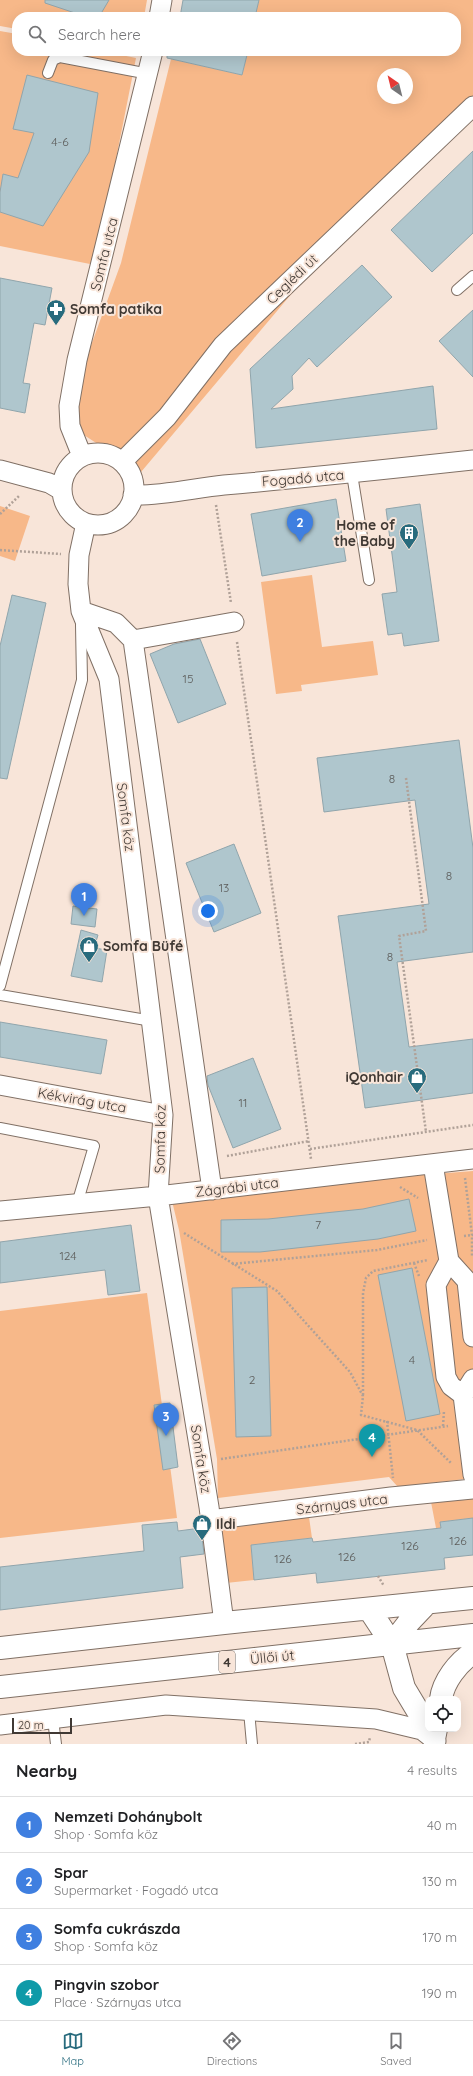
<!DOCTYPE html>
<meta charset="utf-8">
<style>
body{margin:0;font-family:Quicksand,sans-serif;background:#f2f2f2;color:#202124}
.controls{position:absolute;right:12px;bottom:12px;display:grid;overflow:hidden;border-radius:8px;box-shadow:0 4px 16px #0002}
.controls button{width:36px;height:36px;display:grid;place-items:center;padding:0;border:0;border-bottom:1px solid #e0e0e0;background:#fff;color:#202124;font:20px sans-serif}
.compass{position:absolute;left:377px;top:68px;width:36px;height:36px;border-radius:50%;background:#fff;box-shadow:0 4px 16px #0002;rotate:325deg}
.scale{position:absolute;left:12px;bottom:10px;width:60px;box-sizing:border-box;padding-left:4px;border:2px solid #403934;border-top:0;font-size:11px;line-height:14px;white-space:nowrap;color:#403934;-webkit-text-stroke:3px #f8e5d9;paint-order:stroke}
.you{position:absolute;left:208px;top:911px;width:14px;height:14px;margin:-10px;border:3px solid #fff;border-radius:50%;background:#1a73e8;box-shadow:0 0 0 6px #1a73e833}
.badge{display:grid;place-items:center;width:26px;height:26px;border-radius:50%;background:#286b7d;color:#fff;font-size:13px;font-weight:700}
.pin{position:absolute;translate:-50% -33px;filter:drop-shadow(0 1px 2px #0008)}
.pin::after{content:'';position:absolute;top:21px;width:14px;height:12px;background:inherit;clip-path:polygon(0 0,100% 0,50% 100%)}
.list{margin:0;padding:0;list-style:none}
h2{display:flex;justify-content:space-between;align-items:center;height:52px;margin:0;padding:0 16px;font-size:17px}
h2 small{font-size:13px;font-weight:400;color:#757577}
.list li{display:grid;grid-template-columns:26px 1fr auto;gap:12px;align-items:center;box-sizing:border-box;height:56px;padding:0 16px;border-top:1px solid #e0e0e0}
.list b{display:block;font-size:15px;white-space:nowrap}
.list p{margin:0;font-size:13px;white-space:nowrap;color:#757577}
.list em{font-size:13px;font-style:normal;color:#757577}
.icon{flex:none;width:22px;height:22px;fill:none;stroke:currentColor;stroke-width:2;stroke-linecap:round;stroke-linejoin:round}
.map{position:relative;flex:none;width:473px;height:1744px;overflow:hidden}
.search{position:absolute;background:#fff;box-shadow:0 4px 16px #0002;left:12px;right:12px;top:12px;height:44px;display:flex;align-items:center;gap:10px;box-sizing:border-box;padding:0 14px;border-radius:16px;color:#757577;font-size:15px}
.sheet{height:276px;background:#fff}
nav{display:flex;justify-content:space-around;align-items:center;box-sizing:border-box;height:56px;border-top:1px solid #e0e0e0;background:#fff;font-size:11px;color:#757577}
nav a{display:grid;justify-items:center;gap:2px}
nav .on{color:#286b7d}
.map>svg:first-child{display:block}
.green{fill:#f7b889;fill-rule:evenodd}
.building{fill:#afc6cd;stroke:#90a5ac}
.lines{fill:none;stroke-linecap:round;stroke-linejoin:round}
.service-casing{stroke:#807065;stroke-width:12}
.minor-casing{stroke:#807065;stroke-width:21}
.tertiary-casing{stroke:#807065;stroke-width:24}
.primary-casing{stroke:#807065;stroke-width:24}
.path{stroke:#b0a198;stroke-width:2.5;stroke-dasharray:2 2;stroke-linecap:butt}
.service{stroke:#fff;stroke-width:10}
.minor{stroke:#fff;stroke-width:19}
.tertiary{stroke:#fff;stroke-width:22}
.primary{stroke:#fff;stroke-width:22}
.labels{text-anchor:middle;stroke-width:4;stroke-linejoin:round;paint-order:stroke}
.number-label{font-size:12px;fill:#5c5c5a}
.shield{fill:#f8e5d9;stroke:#776d66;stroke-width:1}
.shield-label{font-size:13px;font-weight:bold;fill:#403934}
.street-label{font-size:14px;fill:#403934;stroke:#f8e5d9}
.poi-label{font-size:14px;font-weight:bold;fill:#403934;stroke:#f8e5d9;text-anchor:start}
</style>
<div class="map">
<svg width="473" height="1744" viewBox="0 0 473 1744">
<rect width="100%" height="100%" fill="#f8e5d9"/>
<!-- green -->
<path class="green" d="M 0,0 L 147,0 L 144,17 L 17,17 L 17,29 L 0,26 Z
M 259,0 L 473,0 L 473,106 L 353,221 L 141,472 L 70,426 L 69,406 L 121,263 L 171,59 L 242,75 L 248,51 L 456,51 L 456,17 L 255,17 ZM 383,74 L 407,74 L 407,98 L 383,98 Z
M 0,31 L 17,34 L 17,51 L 102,51 L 136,58 L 95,265 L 0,246 Z
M 0,506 L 30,516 L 15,561 L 0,556 Z
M 312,575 L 322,647 L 373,641 L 378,675 L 301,685 L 302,691 L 276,694 L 261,582 Z
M 473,1171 L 473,1478 L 398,1487 L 389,1477 L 218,1498 L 217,1459 L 179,1230 L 172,1201 L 385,1178 Z
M 147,1293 L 177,1518 L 0,1538 L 0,1311 Z
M 473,1498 L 473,1518 L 440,1522 L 441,1528 L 436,1528 L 431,1502 Z
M 309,1517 L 312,1538 L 251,1545 L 254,1580 L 226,1583 L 220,1529 Z"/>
<!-- building -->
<path class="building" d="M 45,0 L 109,0 L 99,17 L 87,17 L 45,3 Z
M 183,0 L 259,0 L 255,17 L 180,17 Z
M 167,51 L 248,51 L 242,75 L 167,58 Z
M 27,75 L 98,93 L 89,152 L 43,226 L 0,212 L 0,192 L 3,174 L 18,178 L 34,133 L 13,129 Z
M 473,151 L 473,233 L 432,272 L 391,230 Z
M 362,265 L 392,297 L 317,367 L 309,358 L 292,376 L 293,389 L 271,409 L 433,386 L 437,429 L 256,448 L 250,369 Z
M 0,278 L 52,288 L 45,325 L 34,323 L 23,383 L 30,384 L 25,413 L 0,408 Z
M 473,310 L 473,377 L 439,341 Z
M 336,499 L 346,561 L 262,576 L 251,514 Z
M 420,504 L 439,641 L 404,646 L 402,633 L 388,635 L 382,594 L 397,592 L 386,509 Z
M 12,595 L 46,603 L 7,779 L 0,778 L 0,646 Z
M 200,639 L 226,704 L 178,723 L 150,654 L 174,644 Z
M 459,740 L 473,848 L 473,952 L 397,962 L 409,1047 L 473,1039 L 473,1093 L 365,1108 L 338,916 L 429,904 L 415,800 L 324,812 L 317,758 Z
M 234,844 L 261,913 L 214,932 L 186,863 Z
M 73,906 L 97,909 L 95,927 L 71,924 Z
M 81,930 L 98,935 L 94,948 L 107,950 L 102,982 L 71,976 Z
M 0,1022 L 107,1040 L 101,1074 L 0,1057 Z
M 253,1058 L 281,1129 L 233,1148 L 208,1085 L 207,1076 Z
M 409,1199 L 416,1231 L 378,1239 L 260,1252 L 221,1252 L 221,1220 L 268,1219 L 315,1214 L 363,1209 Z
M 131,1225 L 140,1291 L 108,1295 L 105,1270 L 0,1283 L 0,1242 Z
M 412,1268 L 440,1414 L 406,1421 L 378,1275 Z
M 267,1287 L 271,1436 L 236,1437 L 232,1288 Z
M 170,1403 L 178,1467 L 163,1470 L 154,1405 Z
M 473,1518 L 473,1555 L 444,1558 L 445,1569 L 317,1583 L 316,1573 L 254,1580 L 251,1545 L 312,1538 L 313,1542 L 441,1528 L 440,1522 Z
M 177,1522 L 178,1531 L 201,1528 L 204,1554 L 180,1557 L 183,1588 L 0,1610 L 0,1567 L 144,1551 L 142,1525 Z"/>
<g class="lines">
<!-- service casing -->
<g class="service-casing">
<path id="service" d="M 48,73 L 53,60 L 60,57 L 149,74
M 457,290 L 473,276
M 352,474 L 369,580
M 0,986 L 82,680 L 81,625
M 0,995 L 152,1021
M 0,1128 L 94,1146 L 77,1204
M 249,1711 L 252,1744
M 53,1719 L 56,1744"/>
</g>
<!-- minor casing -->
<g class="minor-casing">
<path id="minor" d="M 159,17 L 162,0
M62 489a36 36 0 1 1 72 0a36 36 0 1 1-72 0Z
M 82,456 L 70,426 L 69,406 L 77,360 L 153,51
M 122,462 L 167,417 L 223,345 L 473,106
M 0,470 L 49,483 L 61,490
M 133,495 C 164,496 194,488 224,485 C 307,478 390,469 473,460
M 86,523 L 79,555 L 78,584 L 81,611 L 109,679 L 163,1115 L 158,1196 L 209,1507 L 224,1623
M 81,611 L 116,623 L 133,640 L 212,1190
M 133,640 L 234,622
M 0,1085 L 163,1115
M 433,1164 L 449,1261 L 467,1281 L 473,1337
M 0,1211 L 158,1196 L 473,1159
M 449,1261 L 436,1285 L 446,1377 L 451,1386 L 463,1395 L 473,1379
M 463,1395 L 473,1475
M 210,1520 L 391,1497 L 473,1489
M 0,1725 L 166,1705 L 376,1719 L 422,1730 L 436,1741"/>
</g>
<!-- tertiary casing -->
<g class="tertiary-casing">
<path id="tertiary" d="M 392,1644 L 404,1688 L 428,1728"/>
</g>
<!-- primary casing -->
<g class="primary-casing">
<path id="primary" d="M 369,1609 L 392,1644
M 392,1644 L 409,1622 L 427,1603
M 0,1648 L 224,1623 L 473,1598
M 0,1687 L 473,1635
M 441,1699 C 443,1682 458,1662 473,1653
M 434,1739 L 436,1729"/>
</g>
<!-- path -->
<path class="path" d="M 216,505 L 231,603
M 0,514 L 19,496
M 0,550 L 61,554
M 237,642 L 311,1159
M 406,778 L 426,931 L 399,936 L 426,1132
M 310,1149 L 473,1125
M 227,1156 L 309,1141
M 465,1178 L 472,1235 L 472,1257
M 400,1187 L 418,1198
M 184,1233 L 277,1291 L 350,1372 L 363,1396 L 361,1415 L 417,1430 L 451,1463
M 464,1236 L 473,1235
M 414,1263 L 419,1276
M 232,1264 L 377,1250 L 427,1240
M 363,1395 L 363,1293 L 366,1278 L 373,1271 L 428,1260
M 387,1421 L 393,1478
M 443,1426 L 444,1411
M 221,1459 L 448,1426
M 378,1576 L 384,1586
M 355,1744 L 369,1742 L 370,1737"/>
<!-- service -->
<use href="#service" class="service"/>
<!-- minor -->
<use href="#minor" class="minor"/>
<!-- tertiary -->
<use href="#tertiary" class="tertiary"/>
<!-- primary -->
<use href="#primary" class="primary"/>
</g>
<!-- icons -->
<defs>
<g id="pharmacy-pin" transform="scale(1)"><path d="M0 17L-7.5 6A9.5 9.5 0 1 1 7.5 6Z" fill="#286b7d" stroke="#f8e5d9"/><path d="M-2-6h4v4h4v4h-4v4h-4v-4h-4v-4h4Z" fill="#fff"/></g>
<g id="building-pin" transform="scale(1)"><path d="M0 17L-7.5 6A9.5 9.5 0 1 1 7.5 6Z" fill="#286b7d" stroke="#f8e5d9"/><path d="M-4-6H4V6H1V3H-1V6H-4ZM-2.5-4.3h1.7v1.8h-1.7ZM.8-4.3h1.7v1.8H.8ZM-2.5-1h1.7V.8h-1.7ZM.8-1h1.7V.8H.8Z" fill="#fff"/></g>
<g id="shop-pin" transform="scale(1)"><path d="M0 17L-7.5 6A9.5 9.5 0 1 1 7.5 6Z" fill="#286b7d" stroke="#f8e5d9"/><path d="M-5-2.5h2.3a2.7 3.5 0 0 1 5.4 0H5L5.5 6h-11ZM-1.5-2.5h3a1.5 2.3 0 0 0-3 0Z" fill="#fff"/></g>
</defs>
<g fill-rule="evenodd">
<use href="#pharmacy-pin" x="56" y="309"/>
<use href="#building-pin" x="409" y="533"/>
<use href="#shop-pin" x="89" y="946"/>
<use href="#shop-pin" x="417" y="1077"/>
<use href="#shop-pin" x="202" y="1524"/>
</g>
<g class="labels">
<!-- number labels -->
<g class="number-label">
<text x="60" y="146">4-6</text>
<text x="188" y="683">15</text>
<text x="392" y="783">8</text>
<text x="449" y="880">8</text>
<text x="224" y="892">13</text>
<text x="390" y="961">8</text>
<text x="243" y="1107">11</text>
<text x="318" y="1229">7</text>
<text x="68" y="1260">124</text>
<text x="412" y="1364">4</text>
<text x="252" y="1384">2</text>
<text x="458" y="1545">126</text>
<text x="410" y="1550">126</text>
<text x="347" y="1561">126</text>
<text x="283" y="1563">126</text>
</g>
<!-- shield labels -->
<rect class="shield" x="219" y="1651" width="16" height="22" rx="3"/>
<g class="shield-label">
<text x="227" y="1667">4</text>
</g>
<!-- street labels -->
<g class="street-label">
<text transform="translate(104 254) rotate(-76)" y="5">Somfa utca</text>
<text transform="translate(292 279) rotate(-44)" y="5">Ceglédi út</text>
<text transform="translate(303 478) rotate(-5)" y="5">Fogadó utca</text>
<text transform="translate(126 817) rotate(83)" y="5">Somfa köz</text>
<text transform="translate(82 1100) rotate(10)" y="5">Kékvirág utca</text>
<text transform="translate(160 1139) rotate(-89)" y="5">Somfa köz</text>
<text transform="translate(237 1187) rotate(-7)" y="5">Zágrábi utca</text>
<text transform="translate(201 1459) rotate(81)" y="5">Somfa köz</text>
<text transform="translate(342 1504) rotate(-7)" y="5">Szárnyas utca</text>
<text transform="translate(272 1657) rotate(-6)" y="5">Üllői út</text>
</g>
<!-- poi labels -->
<g class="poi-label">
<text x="70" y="314">Somfa patika</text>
<text x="395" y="530" text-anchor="end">Home of<tspan x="395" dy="16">the Baby</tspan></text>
<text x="103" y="951">Somfa Büfé</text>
<text x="403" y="1082" text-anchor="end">iQonhair</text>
<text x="216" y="1529">Ildi</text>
</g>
</g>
</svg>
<div class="controls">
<button><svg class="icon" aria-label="locate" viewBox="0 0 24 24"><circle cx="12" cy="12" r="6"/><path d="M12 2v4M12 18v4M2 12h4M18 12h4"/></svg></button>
</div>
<svg class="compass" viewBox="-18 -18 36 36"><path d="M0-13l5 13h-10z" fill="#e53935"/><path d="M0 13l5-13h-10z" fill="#757577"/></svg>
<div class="scale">20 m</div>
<div class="you"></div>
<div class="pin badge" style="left:84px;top:916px;background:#3f7fe0">1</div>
<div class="pin badge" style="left:300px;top:542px;background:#3f7fe0">2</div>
<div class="pin badge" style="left:166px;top:1436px;background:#3f7fe0">3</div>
<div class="pin badge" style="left:372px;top:1457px;background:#0f9aa8">4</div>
<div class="search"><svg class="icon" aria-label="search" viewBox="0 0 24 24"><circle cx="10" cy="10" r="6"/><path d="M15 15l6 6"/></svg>Search here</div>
</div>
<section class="sheet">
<h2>Nearby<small>4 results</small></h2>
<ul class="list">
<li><span class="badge" style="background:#3f7fe0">1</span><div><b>Nemzeti Dohánybolt</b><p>Shop · Somfa köz</p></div><em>40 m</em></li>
<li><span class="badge" style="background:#3f7fe0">2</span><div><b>Spar</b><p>Supermarket · Fogadó utca</p></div><em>130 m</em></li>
<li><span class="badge" style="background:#3f7fe0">3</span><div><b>Somfa cukrászda</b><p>Shop · Somfa köz</p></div><em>170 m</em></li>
<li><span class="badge" style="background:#0f9aa8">4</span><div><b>Pingvin szobor</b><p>Place · Szárnyas utca</p></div><em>190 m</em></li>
</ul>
</section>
<nav>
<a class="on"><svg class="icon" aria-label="map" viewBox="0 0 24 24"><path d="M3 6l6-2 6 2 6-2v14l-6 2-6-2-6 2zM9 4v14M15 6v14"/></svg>Map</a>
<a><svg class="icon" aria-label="directions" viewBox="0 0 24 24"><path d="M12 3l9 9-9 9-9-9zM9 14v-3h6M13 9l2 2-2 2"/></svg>Directions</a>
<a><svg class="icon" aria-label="saved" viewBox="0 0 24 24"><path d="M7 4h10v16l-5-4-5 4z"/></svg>Saved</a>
</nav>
